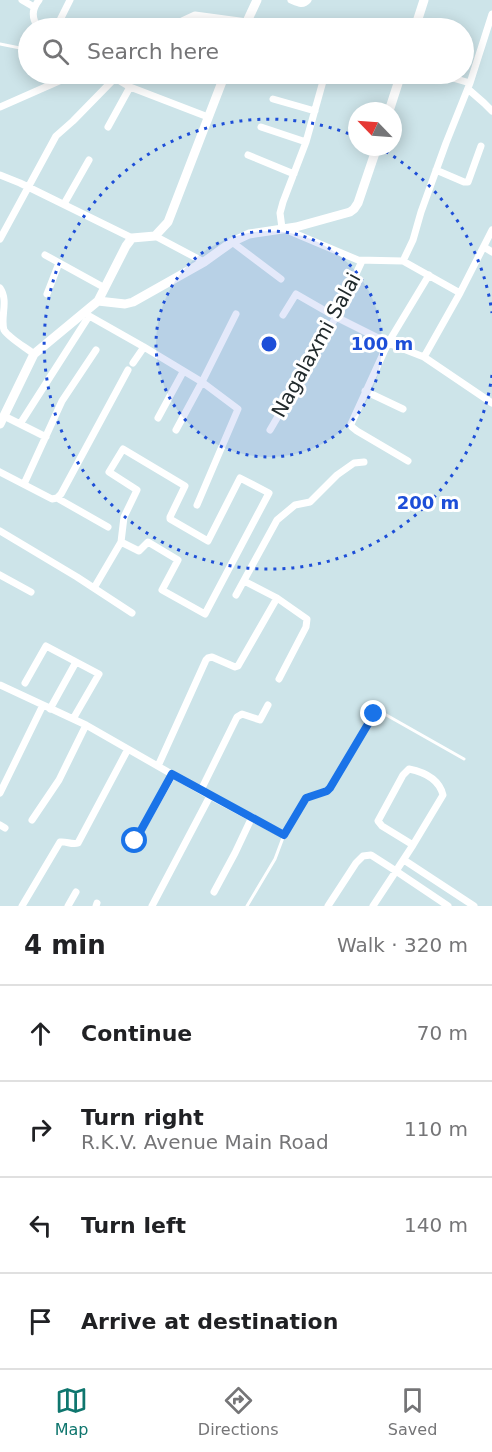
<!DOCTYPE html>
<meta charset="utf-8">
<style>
body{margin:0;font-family:"DejaVu Sans",sans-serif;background:#f2f2f2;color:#202124}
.compass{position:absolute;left:348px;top:102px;width:54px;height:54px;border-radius:50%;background:#fff;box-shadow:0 3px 15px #0003;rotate:295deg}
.stop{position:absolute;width:18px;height:18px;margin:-14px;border:4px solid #1a73e8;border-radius:50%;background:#fff}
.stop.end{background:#1a73e8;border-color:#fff;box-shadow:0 2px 6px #0008}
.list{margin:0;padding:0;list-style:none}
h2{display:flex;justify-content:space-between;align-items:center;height:78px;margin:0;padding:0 24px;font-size:26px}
h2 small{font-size:20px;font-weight:400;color:#757577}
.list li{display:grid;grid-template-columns:39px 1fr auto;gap:18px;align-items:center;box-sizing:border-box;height:96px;padding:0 24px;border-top:2px solid #e0e0e0}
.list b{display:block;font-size:22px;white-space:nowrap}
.list p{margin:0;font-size:20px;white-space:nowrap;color:#757577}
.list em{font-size:20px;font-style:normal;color:#757577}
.icon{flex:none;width:33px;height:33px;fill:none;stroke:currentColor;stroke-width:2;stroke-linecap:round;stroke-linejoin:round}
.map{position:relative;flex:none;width:492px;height:906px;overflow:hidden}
.search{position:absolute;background:#fff;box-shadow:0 3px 15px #0003;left:18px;right:18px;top:18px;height:66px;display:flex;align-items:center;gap:15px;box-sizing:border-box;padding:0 21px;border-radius:33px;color:#757577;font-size:22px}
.sheet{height:462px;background:#fff}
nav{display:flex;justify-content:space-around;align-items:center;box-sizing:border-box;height:84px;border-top:2px solid #e0e0e0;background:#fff;font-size:16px;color:#757577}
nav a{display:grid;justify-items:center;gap:3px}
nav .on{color:#0f766e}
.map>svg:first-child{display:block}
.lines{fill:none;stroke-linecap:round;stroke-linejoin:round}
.lane{stroke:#fff;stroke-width:3}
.street{stroke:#fff;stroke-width:7}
.secondary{stroke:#fff;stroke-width:9}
.route{stroke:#1a73e8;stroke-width:8}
.ring{fill:none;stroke:#1d4ed8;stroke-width:3;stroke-dasharray:3 6}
.labels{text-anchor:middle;stroke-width:6;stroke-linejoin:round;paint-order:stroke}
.street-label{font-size:20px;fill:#212a2c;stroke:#fff}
.centre{fill:#1d4ed8;stroke:#fff;stroke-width:3}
.ring-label{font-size:18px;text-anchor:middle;font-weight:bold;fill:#1d4ed8;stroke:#fff;stroke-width:6;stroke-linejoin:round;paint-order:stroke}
</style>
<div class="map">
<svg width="492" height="906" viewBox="0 0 492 906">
<rect width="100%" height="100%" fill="#cde4e9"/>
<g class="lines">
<!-- lane -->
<path class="lane" d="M 0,44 L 25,49 L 28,52
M 49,74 L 56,82
M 247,906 L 275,859 L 284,835 L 306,798 L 327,791 L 330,788 L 375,712 L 381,712 L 464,759"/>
<!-- street -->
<path class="street" d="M 22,0 L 34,7
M 291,0 C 298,3 303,6 308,0
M 38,28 C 32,18 31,10 39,0
M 56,28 L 70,0
M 167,28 L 195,15 L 247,22
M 111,74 L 115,78 L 130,87 L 208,117
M 325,74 L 306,142 L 283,202 L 280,213 L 282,228 L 358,260 L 403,261 L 460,293
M 439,74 L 470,83
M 468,89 L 484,103 L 492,111
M 273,99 L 315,111
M 0,107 L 75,74
M 108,127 L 130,87
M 261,127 L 306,142
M 248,155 L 294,174
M 436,170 L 464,182 L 468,182 L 481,146
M 0,175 L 20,183 L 132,238
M 64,204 L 89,160
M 155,236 L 204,262
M 0,239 L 56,136 L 73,121 L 115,78
M 232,242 L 281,279
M 484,247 L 492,252
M 45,255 L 105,288
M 403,261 L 413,240 L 421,212 L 446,143 L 470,83 L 492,14
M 0,288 C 9,301 0,317 4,330 C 9,338 25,347 34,354
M 47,294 L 59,263
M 84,313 L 144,347 L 202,382 L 238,409 L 197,505
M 283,315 L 296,294 L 336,317 L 388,343 L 424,357 L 492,403
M 424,357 L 460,293 L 492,230
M 133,363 L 144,347
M 365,391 L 403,409
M 4,416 L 46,437
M 158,418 L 183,372
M 20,424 L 89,316
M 176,430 L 202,382 L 236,314
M 270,430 L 336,317 L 362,261
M 408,461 L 357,431 L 352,427 L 351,424 L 388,343 L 429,275
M 0,472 L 52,499 L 57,498 L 108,527
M 24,484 L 62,401 L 96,350
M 57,498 L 61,494 L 128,370
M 0,531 L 77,577 L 132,613
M 0,575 L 31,592
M 244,581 L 277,598 L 307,619 L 306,627 L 279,679
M 94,588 L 121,542 L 124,517 L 137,490 L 109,472 L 123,449 L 185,486 L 170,517 L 170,519 L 208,541 L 240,478 L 269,493 L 205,614 L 162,590 L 178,560 L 148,542 L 139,551 L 121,542
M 236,595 L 277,520 L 295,505 L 310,502 L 337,475 L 354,463 L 364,462
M 25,683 L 46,646 L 99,674 L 73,719
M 0,685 L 86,725 L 210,796 L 284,835
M 50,709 L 76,662
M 158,766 L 206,660 L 208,658 L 212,657 L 235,667 L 238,666 L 277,598
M 201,790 L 237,717 L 242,714 L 260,720 L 268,705
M 0,793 L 43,705
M 32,820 L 59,780 L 86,725
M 0,825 L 5,828
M 135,841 L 173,774
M 404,860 L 474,906
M 214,892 L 235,853 L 252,817
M 22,906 L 60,842 C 66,841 72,845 78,843 L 128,749
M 68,906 L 76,892
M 96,906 L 97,903
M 152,906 L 210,796
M 328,906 L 356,863 L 363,856 L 371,855 L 396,871 L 413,845 L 382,826 L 378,821 L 403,775 L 409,769 C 424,772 439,779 443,795 L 413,845
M 373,906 L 396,871 L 448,906"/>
<!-- secondary -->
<path class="secondary" d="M 244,28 L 257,0
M 415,28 L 424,0
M 389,111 L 401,74
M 98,301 L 125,304 L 133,302 L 204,262 L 232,242 L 249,234 L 296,227 L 350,212 L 354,209 L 358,203 L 377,147
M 0,424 L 34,354 L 98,301 L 126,246 L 132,238 L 155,236 L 168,222 L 225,74"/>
</g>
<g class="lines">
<!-- route -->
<path class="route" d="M 135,841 L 172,774 L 284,835 L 306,798 L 327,791 L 330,788 L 374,714"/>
</g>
<!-- distance rings -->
<circle cx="269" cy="344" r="113" fill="#1d4ed8" fill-opacity=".12"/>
<g class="ring">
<circle cx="269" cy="344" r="113"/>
<path d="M492 375A225 225 0 1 1 357 137M378 147A225 225 0 0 1 492 313"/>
</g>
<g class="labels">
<!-- street labels -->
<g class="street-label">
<text transform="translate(316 345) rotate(-61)" y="7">Nagalaxmi Salai</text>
</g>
</g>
<circle cx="269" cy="344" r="9" class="centre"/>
<g class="ring-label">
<text x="382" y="350">100 m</text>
<text x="428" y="509">200 m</text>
</g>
</svg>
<svg class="compass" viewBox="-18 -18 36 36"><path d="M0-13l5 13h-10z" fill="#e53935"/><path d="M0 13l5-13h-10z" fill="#757577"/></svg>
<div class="stop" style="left:135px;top:841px"></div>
<div class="stop end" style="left:374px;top:714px"></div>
<div class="search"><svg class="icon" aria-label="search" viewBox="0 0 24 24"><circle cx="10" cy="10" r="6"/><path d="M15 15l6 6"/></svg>Search here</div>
</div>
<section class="sheet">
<h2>4 min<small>Walk · 320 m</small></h2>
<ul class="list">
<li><svg class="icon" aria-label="ahead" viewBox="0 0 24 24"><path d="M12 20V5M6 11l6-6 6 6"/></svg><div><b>Continue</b></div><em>70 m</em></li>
<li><svg class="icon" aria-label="right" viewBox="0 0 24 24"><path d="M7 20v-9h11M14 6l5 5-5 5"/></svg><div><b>Turn right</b><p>R.K.V. Avenue Main Road</p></div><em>110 m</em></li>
<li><svg class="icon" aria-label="left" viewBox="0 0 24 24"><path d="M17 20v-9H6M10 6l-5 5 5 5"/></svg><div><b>Turn left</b></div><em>140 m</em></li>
<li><svg class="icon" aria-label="arrive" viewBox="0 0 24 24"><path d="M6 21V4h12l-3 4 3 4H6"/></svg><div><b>Arrive at destination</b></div></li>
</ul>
</section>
<nav>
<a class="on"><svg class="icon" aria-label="map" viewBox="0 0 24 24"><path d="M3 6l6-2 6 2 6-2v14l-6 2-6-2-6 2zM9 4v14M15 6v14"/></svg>Map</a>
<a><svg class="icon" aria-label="directions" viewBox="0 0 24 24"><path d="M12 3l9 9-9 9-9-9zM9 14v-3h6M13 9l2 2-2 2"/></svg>Directions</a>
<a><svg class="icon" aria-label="saved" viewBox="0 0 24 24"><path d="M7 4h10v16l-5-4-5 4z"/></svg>Saved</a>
</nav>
